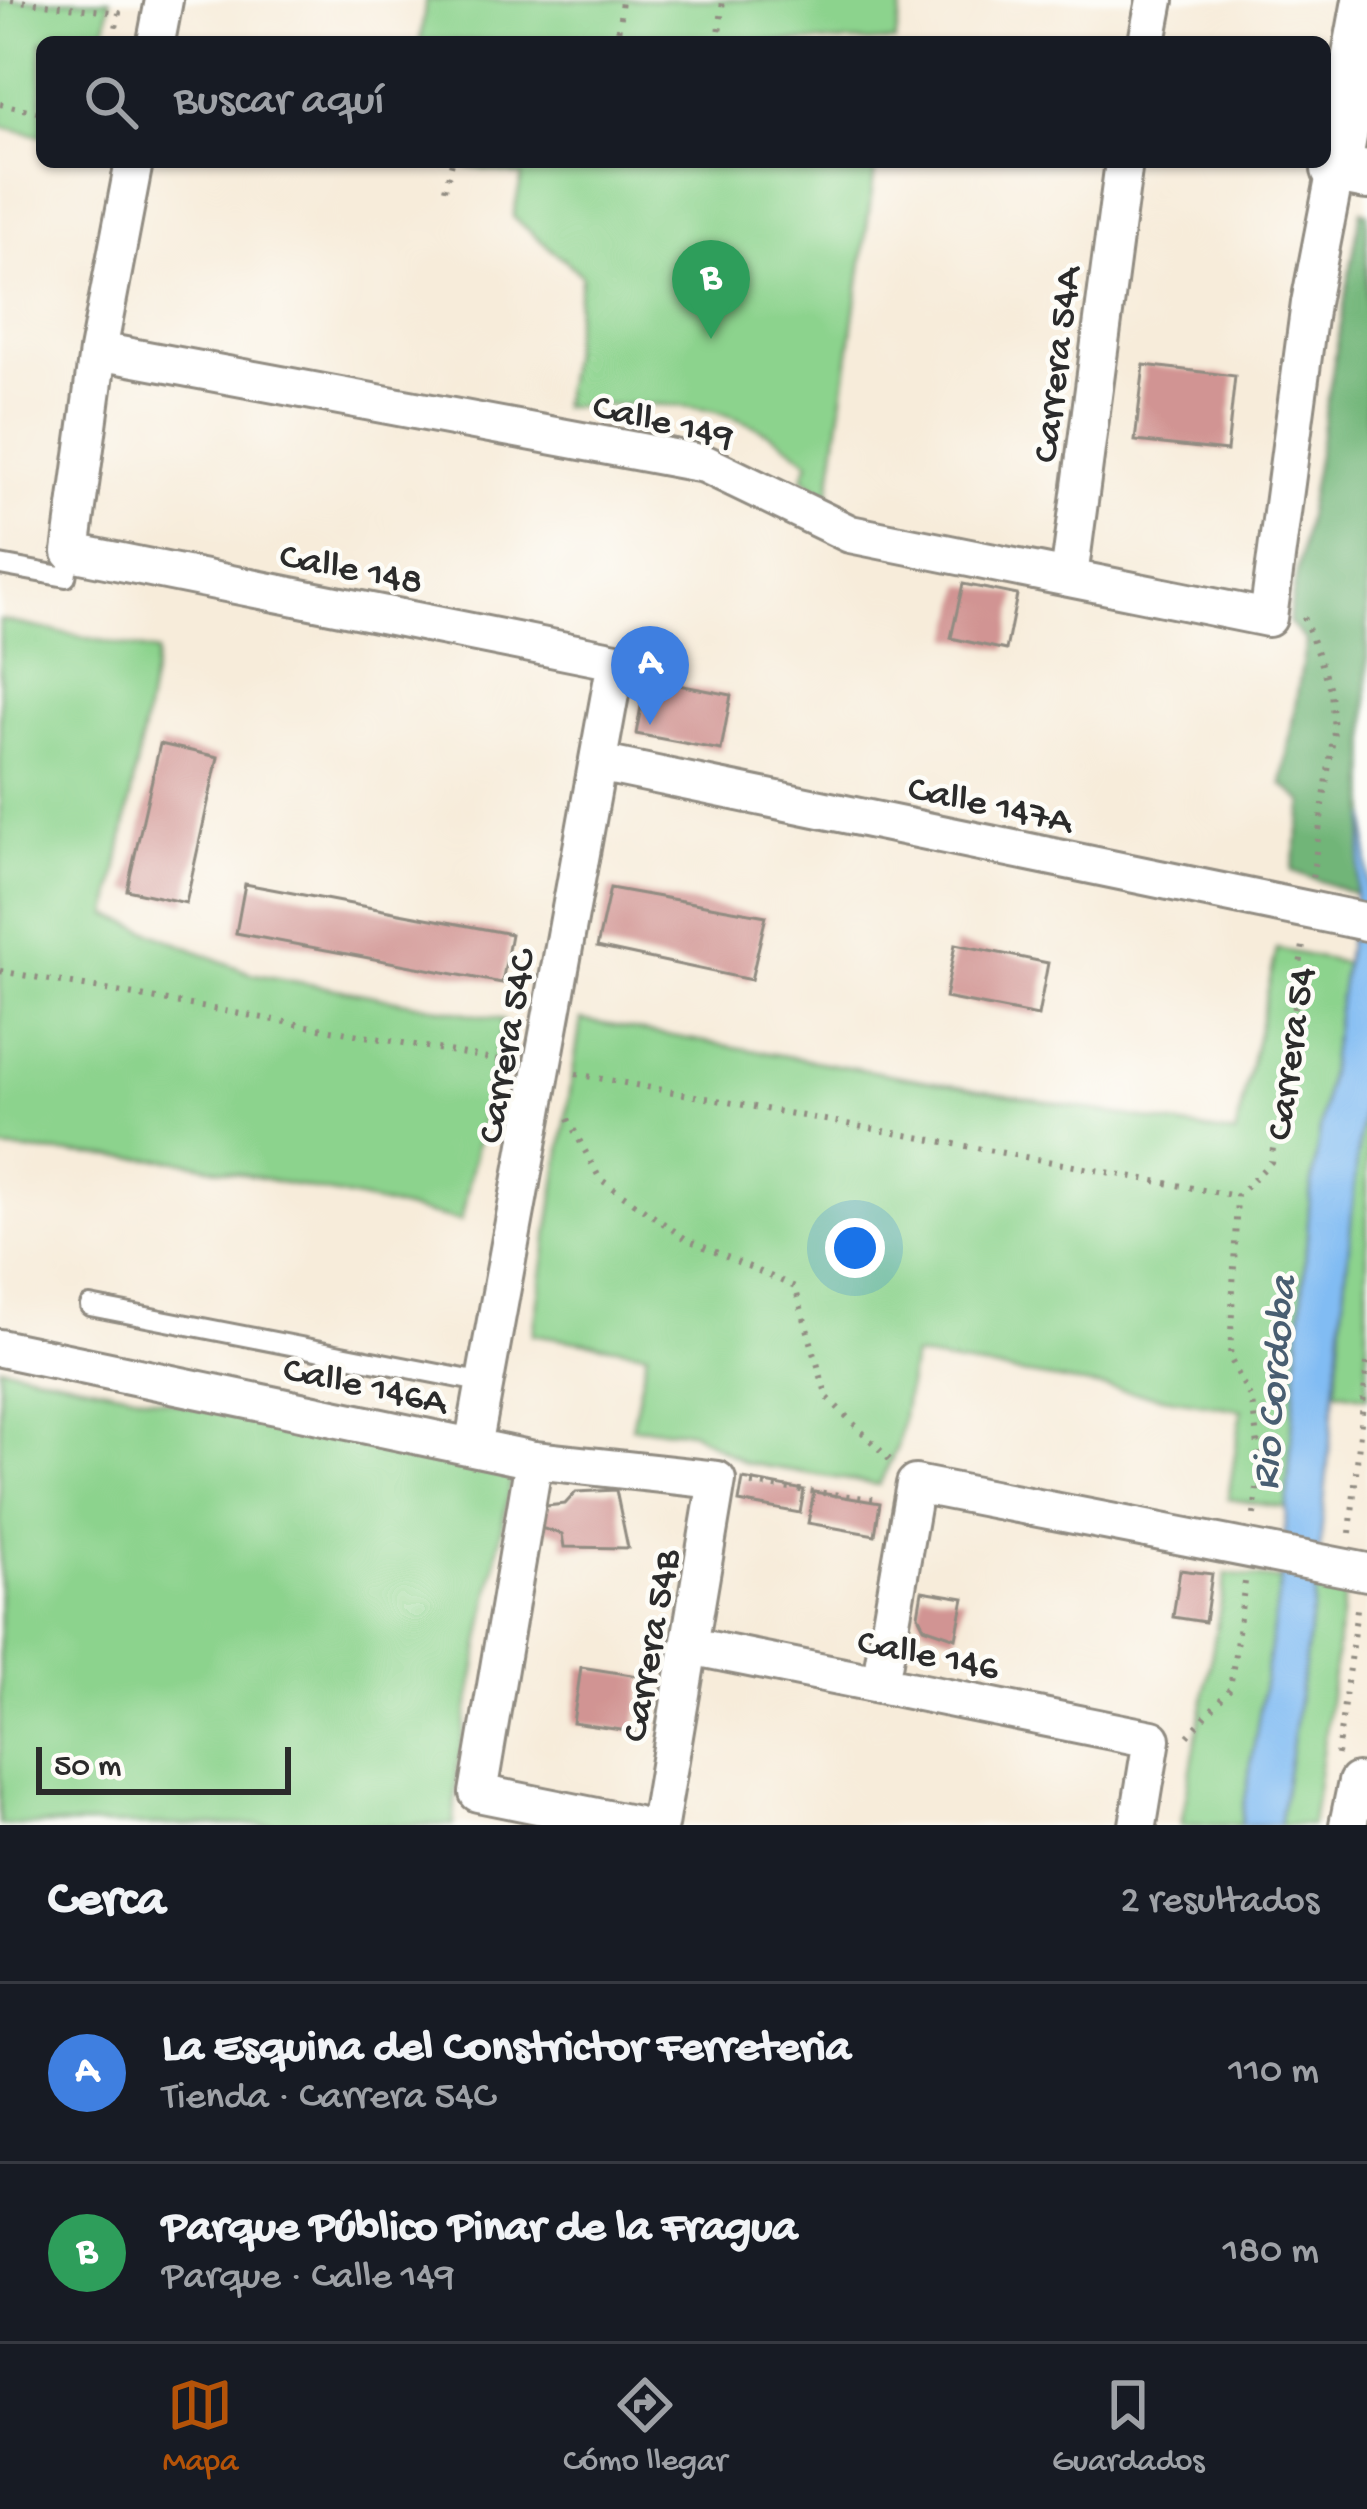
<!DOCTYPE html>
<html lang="es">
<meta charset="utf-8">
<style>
body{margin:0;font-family:"Gochi Hand",sans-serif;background:#242831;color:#f1f3f6}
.scale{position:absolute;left:36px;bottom:30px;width:255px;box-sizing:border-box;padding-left:12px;border:6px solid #2b2b2b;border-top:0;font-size:33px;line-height:42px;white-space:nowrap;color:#2b2b2b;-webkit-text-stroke:9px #fdfcf7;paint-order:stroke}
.you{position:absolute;left:855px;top:1248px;width:42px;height:42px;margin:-30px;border:9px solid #fff;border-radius:50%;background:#1a73e8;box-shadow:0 0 0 18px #1a73e833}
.badge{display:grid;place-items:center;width:78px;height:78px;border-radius:50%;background:#b45309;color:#fff;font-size:39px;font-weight:700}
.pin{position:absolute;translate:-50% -99px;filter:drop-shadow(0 3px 6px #0008)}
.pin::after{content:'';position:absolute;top:63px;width:42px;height:36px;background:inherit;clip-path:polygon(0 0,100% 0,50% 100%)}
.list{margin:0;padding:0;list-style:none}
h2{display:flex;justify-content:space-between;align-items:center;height:156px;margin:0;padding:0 48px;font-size:51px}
h2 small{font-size:39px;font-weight:400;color:#9ea1a6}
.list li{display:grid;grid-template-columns:78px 1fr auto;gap:36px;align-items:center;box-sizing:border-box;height:180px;padding:0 48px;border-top:3px solid #363941}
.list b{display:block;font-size:45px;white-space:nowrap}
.list p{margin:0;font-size:39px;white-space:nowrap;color:#9ea1a6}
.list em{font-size:39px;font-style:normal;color:#9ea1a6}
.icon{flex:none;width:66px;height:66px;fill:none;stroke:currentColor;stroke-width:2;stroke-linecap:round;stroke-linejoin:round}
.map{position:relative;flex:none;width:1367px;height:1825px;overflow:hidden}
.search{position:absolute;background:#171b24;box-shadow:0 3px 9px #0004;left:36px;right:36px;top:36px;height:132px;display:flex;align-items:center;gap:30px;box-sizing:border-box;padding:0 42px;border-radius:18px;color:#9ea1a6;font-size:45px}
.sheet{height:516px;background:#171b24}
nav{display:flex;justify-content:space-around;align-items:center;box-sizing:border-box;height:168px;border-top:3px solid #363941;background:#171b24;font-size:33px;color:#9ea1a6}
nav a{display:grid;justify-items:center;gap:6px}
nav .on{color:#b45309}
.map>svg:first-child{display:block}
.green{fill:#8cd38d;stroke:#5c7f5c;stroke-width:3}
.forest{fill:#71b578;stroke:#4e7052;stroke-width:3}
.water{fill:#81bcf3;stroke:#56748f;stroke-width:3}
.building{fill:#d19493}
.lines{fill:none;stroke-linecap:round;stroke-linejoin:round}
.service-casing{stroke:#918c82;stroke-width:24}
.minor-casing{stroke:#918c82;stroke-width:42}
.tertiary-casing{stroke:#918c82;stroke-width:54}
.path{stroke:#918c82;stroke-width:6;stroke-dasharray:3 9;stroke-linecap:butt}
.service{stroke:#fff;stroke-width:18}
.minor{stroke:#fff;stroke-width:36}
.tertiary{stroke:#fff;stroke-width:48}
.labels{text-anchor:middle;stroke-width:9;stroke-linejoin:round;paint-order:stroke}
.street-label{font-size:39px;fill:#2b2b2b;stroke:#fdfcf7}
.water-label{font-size:42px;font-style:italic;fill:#495e71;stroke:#fdfcf7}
</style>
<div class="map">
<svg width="1367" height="1825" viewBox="0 0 1367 1825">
<rect width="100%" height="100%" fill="#fdfcf7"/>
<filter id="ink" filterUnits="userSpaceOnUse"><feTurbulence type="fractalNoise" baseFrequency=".00833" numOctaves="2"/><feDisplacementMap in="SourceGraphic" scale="24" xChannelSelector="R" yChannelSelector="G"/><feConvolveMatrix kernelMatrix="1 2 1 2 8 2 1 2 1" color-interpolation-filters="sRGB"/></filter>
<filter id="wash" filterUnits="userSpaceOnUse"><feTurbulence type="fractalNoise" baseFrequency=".004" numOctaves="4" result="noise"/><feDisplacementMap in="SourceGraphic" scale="48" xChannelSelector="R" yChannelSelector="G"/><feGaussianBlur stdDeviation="2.7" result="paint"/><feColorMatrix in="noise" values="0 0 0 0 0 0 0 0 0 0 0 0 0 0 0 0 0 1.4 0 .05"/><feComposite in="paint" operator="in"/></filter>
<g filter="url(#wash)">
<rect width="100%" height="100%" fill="#f7ecda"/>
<!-- green -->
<path class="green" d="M 0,0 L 110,0 L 103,42 L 42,42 L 42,136 L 0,126 Z
M 426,0 L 904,0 L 895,42 L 420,42 Z
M 441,162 L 876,162 L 829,496 L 803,477 L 809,462 C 731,393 657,404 561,407 L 582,275 L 513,217 L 522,176 Z
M 0,620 L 157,652 L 109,915 L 250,973 L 503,1020 L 461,1221 L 181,1161 L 0,1149 Z
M 1277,949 L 1345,963 L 1310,1197 L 1286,1508 L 1228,1499 L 1242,1410 L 913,1356 L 898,1445 L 879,1485 L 745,1463 L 690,1431 L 632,1427 L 647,1352 L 533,1334 L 581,1020 L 1235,1135 Z
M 1360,1109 L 1367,1111 L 1367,1397 L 1336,1391 Z
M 0,1366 L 512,1473 L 457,1769 L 454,1825 L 0,1825 Z
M 1226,1574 L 1281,1580 L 1241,1825 L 1181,1825 Z
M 1316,1587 L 1344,1596 L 1312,1825 L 1279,1825 Z"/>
<!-- forest -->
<path class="forest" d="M 1361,210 L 1367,212 L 1367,816 L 1355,894 L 1292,871 L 1304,802 L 1282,784 L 1306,641 L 1288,623 Z"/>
<!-- water -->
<path class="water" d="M 1367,816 L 1367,1058 L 1316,1587 L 1279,1825 L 1241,1825 L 1281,1580 L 1310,1197 Z"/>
<g id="blocks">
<!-- building -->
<path class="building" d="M 1144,365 L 1235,376 L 1227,451 L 1135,441 Z
M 963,584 L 1017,595 L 1006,650 L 951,638 Z
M 646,679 L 731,695 L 721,750 L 636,734 Z
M 160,744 L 218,757 L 186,903 L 127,890 Z
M 245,884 L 511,934 L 502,983 L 236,933 Z
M 610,888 L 766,916 L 751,980 L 597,947 Z
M 955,944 L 1048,963 L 1038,1016 L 945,998 Z
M 743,1479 L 804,1490 L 800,1513 L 739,1502 Z
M 616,1490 L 628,1548 L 564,1547 L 562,1534 L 533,1526 L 537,1507 L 565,1504 L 576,1492 Z
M 814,1492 L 880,1503 L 875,1535 L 808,1523 Z
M 1180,1570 L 1212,1574 L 1205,1622 L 1173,1617 Z
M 922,1591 L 964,1598 L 956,1638 L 924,1627 L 918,1615 Z
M 581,1667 L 644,1677 L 635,1732 L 573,1723 Z"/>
</g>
</g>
<g filter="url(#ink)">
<use href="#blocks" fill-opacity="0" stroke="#918c82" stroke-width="3"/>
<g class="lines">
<!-- service casing -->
<g class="service-casing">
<path id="service" d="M 0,565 L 66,577 L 71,552
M 90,1306 L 485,1383"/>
</g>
<!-- minor casing -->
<g class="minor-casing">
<path id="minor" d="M 156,42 L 164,0
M 1147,42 L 1155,0
M 134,162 L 98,351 L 71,552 L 616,661 L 473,1447
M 98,351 L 705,464 L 850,534 L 1268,618 L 1310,303 L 1336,169
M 1069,577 L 1124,162
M 598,763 L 1367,922
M 0,1348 L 534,1460 L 717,1480 L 659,1825
M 534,1460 L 478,1793 L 637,1825
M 690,1646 L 1152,1739 L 1138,1825
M 880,1684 L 915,1484 L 1367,1572
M 1348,1825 L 1357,1782 L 1367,1784"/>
</g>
<!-- tertiary casing -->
<g class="tertiary-casing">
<path id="tertiary" d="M 1367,1 L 1336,169 L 1367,175"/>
</g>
<!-- path -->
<path class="path" d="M 11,0 L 119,13 L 113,42
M 617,42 L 622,0
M 718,42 L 723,0
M 0,104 L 42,113
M 445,189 L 452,162
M 1304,617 L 1331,692 L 1334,731 L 1312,879
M 0,971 L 510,1062
M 576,1074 L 1236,1196
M 568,1119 L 600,1179 L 686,1239 L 795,1287 L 827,1397 L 891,1461
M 751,1484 L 881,1500
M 1254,1515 L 1260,1461 L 1252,1401 L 1230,1358 L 1237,1196 L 1271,1162 L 1303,945
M 1350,1533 L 1367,1363
M 1188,1736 L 1230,1689 L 1245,1582
M 1337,1755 L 1358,1602"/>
<!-- service -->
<use href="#service" class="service"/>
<!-- minor -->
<use href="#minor" class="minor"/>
<!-- tertiary -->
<use href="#tertiary" class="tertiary"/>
</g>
</g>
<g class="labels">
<!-- street labels -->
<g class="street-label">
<text transform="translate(1053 364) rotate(-83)" y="14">Carrera 54A</text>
<text transform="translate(664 418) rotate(13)" y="14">Calle 149</text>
<text transform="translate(352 565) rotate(11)" y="14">Calle 148</text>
<text transform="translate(991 801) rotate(12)" y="14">Calle 147A</text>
<text transform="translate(503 1046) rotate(-80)" y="14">Carrera 54C</text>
<text transform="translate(1287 1053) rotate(-82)" y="14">Carrera 54</text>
<text transform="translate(366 1382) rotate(12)" y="14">Calle 146A</text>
<text transform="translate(647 1645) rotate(-80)" y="14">Carrera 54B</text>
<text transform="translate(929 1651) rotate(11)" y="14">Calle 146</text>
</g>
<!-- water labels -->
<g class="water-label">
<text transform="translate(1270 1383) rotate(-85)" y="15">Rio Cordoba</text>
</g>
</g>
</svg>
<div class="scale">50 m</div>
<div class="you"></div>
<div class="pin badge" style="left:650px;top:725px;background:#3f7fe0">A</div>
<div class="pin badge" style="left:711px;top:339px;background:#2e9e5b">B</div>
<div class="search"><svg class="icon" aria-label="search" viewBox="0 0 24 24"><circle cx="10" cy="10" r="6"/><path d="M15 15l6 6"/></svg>Buscar aquí</div>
</div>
<section class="sheet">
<h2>Cerca<small>2 resultados</small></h2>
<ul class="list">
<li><span class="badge" style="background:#3f7fe0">A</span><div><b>La Esquina del Constrictor Ferreteria</b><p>Tienda · Carrera 54C</p></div><em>110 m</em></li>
<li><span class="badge" style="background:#2e9e5b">B</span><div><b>Parque Público Pinar de la Fragua</b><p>Parque · Calle 149</p></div><em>180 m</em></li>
</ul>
</section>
<nav>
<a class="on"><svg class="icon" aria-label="map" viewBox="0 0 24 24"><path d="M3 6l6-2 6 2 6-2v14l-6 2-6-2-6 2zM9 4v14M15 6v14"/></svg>Mapa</a>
<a><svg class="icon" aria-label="directions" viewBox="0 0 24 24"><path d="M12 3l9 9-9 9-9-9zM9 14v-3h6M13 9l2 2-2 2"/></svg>Cómo llegar</a>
<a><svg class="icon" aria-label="saved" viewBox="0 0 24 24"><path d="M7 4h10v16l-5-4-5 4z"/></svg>Guardados</a>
</nav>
